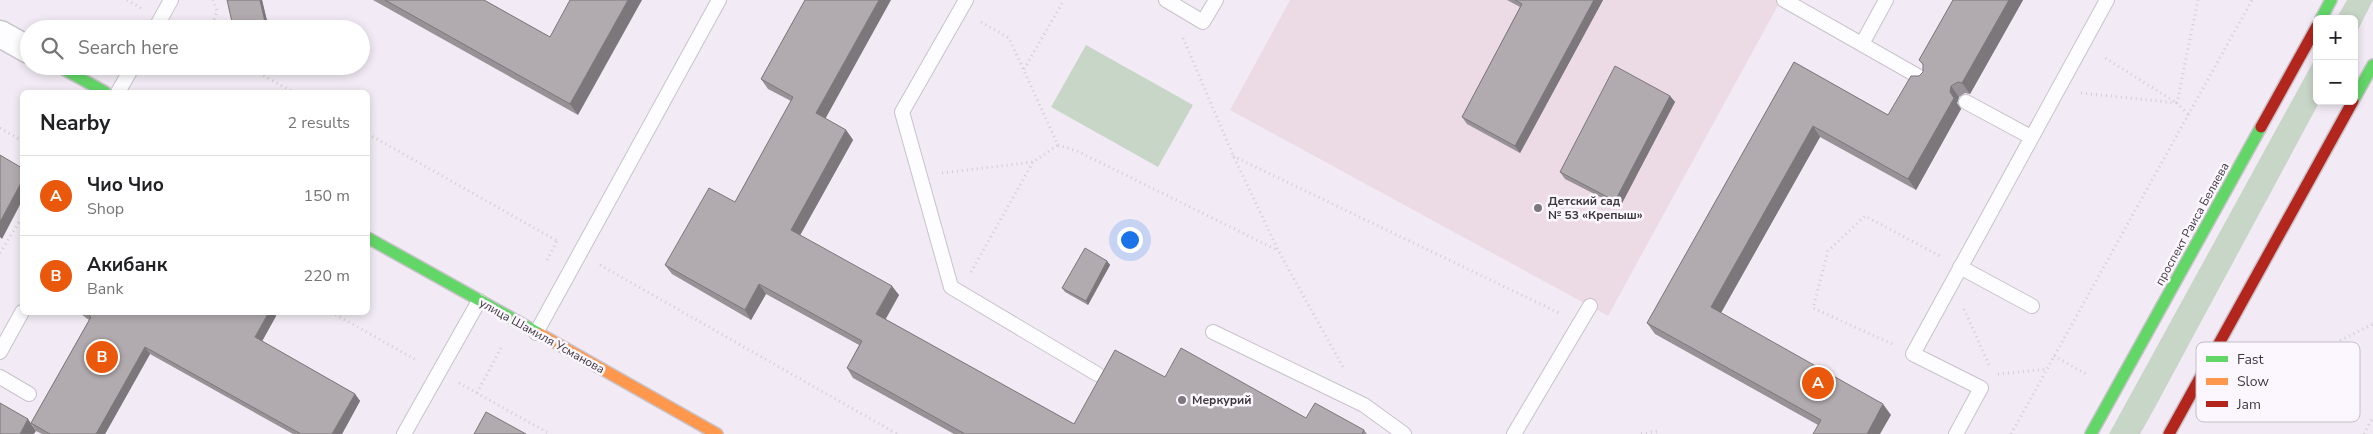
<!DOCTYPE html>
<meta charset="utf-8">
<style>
body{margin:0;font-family:"Nunito Sans",sans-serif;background:#f2f2f2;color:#202124}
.controls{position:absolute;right:15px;top:15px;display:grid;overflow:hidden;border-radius:8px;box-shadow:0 2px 8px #0003}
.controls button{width:45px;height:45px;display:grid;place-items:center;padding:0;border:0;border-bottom:1px solid #e0e0e0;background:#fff;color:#202124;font:25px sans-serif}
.you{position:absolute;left:1129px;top:239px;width:18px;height:18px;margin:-12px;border:4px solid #fff;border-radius:50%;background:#1a73e8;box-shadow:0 0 0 8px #1a73e833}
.badge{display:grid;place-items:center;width:32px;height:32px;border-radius:50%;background:#ea580c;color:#fff;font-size:16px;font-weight:700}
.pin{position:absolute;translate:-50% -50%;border:2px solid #fff;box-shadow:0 1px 5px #0006}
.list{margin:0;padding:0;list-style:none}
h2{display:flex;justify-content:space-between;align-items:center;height:65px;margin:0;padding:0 20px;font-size:21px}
h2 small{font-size:16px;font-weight:400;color:#757577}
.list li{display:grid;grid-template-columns:32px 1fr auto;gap:15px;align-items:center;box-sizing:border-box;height:80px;padding:0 20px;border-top:1px solid #e0e0e0}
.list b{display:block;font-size:19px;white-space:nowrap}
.list p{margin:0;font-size:16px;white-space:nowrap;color:#757577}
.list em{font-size:16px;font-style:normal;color:#757577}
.icon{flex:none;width:28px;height:28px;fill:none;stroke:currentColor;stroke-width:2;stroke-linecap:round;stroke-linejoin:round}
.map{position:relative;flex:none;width:2373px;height:434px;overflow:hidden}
.search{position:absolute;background:#fff;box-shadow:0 2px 8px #0003;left:20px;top:20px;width:350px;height:55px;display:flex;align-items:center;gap:12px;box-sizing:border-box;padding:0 18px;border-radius:28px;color:#757577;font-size:19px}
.panel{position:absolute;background:#fff;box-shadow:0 2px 8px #0003;left:20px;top:90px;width:350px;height:225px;border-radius:8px}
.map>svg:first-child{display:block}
.education{fill:#ecdbe4}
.green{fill:#c7d6c7}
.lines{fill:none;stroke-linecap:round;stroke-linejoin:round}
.lane-casing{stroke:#c8c2ca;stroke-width:16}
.street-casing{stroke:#c8c2ca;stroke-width:29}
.fast-casing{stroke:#c8c2ca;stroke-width:14}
.slow-casing{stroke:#c8c2ca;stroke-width:14}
.jam-casing{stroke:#c8c2ca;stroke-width:14}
.path{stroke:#d0ced1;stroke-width:3;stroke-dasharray:1 4;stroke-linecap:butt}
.lane{stroke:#fdfcfe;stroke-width:14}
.street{stroke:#fdfcfe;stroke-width:26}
.fast{stroke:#63d668;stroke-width:11}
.slow{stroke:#ff974d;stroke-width:11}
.jam{stroke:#b3261e;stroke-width:11}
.wall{fill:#989296}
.shaded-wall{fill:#7c777a}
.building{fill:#b1aaae;stroke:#7c777a}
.poi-dot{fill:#7d777f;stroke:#fcf7fe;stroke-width:2}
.labels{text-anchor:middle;stroke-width:5;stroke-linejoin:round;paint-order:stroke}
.poi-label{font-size:12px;font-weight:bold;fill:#3e383f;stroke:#fcf7fe;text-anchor:start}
.street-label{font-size:12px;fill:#3e383f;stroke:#fcf7fe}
.key{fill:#fcf7fe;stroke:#c3bec5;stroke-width:1}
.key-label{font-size:14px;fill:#3e383f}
</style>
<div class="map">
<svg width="2373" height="434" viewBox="0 0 2373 434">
<rect width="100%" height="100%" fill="#f2ebf5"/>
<!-- education -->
<path class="education" d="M 1290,0 L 1781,0 L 1608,316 L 1230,110 Z"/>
<!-- green -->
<path class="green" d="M 2347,0 L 2373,0 L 2354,38 L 2354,19 L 2336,19 Z
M 1086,45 L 1193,105 L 1158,167 L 1051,107 Z
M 2317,55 L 2317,101 L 2320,101 L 2153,411 L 2140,434 L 2109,434 Z"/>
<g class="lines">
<!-- lane casing -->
<g class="lane-casing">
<path id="lane" d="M 966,0 L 902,112 L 951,287 L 1097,374
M 1166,0 L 1203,22 L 1216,0
M 1784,0 L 1923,79
M 155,29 L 171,0
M 1862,44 L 1886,0
M 118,92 L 133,66
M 1966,102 L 2031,137
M 1960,267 L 2032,306
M 1213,332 L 1364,405 L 1404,434
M 536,333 L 719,0
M 0,352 L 22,312
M 0,377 L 29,394
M 404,434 L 479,301
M 1514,434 L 1590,306
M 1956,434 L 1981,388 L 1913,354 L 2107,0"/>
</g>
<!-- street casing -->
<g class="street-casing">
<path id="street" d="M 0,34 L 29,50"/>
</g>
<!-- fast casing -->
<g class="fast-casing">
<path id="fast" d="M 2321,19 L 2331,0
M 58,66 L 105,92
M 2354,99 L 2373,65
M 368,238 L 540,334
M 2091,434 L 2261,127"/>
</g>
<!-- slow casing -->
<g class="slow-casing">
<path id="slow" d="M 540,334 L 717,434"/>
</g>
<!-- jam casing -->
<g class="jam-casing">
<path id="jam" d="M 2261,127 L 2317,26
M 2169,434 L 2353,101"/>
</g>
<!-- path -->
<path class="path" d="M 127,0 L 141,8
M 981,22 L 1009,38 L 1058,145 L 1077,151 L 1277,250
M 211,29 L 217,11 L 213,0
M 1183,38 L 1233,155 L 1278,250 L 1344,369
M 246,66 L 293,92
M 1024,69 L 1064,0
M 2081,93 L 2177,103 L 2102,56
M 2188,114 L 2177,103 L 2198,0
M 0,128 L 22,141
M 368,134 L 559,242
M 1233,156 L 1559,313
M 942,173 L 1033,162 L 1058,145
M 0,253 L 22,217
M 547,260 L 557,241
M 600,265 L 897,434
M 971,272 L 1033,162
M 1964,309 L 1990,367
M 331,312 L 418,361
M 1892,344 L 1813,308 L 1828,251 L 1865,216 L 1940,256
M 2054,356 L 2088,375
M 1998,374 L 2047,369
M 459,383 L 550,434
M 477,393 L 501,348
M 2224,399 L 2373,324
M 1641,434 L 1658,431 L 1658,434
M 2011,434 L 2252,0
M 2364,434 L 2373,417"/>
<!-- lane -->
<use href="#lane" class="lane"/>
<!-- street -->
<use href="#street" class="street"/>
<!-- fast -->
<use href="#fast" class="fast"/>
<!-- slow -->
<use href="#slow" class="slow"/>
<!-- jam -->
<use href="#jam" class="jam"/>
</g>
<!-- wall -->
<path class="wall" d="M 262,0 L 268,25 L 255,29 L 239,29 L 235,26 L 232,22 Z
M 373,0 L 484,0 L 550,37 L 578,115 Z
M 805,0 L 825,119 L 846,130 L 853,140 L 800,235 L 899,295 L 885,319 L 1074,424 L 1165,377 L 1306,418 L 1364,430 L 1367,434 L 954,434 L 853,378 L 847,368 L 859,345 L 766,294 L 751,320 L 672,274 L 665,265 L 735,202 L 791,101 L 768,89 L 761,79 Z
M 1507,0 L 1603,0 L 1520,153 L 1467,124 L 1462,117 L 1520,7 Z
M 1953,0 L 2023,0 L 1970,94 L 1965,93 L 1959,97 L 1957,103 L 1961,109 L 1916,190 L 1820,137 L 1721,313 L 1891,415 L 1818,425 L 1655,334 L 1647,323 L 1794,62 L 1888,115 L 1923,72 L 1923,65 L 1919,60 Z
M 1670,96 L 1675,102 L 1620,207 L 1565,179 L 1560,172 Z
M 1107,261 L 1110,265 L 1088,305 L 1065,292 L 1062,288 Z
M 78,312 L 274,312 L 276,316 L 262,341 L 355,394 L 360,401 L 342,434 L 293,434 L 150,354 L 105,434 L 42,434 L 36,431 L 31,423 L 89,320 Z"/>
<!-- shaded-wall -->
<path class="shaded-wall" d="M 260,0 L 262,0 L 268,25 L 265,22 Z
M 628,0 L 642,0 L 578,115 L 570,104 Z
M 879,0 L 891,0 L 823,123 L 816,113 Z
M 1594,0 L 1603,0 L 1520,153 L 1515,146 Z
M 2009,0 L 2023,0 L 1970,94 L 1962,83 Z
M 1951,86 L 1959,97 L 1957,103 L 1961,109 L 1916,190 L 1908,179 L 1950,92 Z
M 1670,96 L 1675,102 L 1620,207 L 1615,201 Z
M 1813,126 L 1820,137 L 1718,318 L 1711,307 Z
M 846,130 L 853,140 L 798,239 L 791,230 Z
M 22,181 L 22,201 L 2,239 L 0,237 L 0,222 Z
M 1107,261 L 1110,265 L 1088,305 L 1086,301 Z
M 759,284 L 766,294 L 751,320 L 745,310 Z
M 892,286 L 899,295 L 883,324 L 876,314 Z
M 269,312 L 274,312 L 276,316 L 260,345 L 255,337 Z
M 145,347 L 150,354 L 105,434 L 96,434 Z
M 355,394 L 360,401 L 342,434 L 332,434 Z
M 1883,404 L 1891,415 L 1880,434 L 1867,434 Z
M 28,419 L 36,431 L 34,434 L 20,434 Z"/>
<!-- building -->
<path class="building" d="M 227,0 L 260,0 L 265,22 L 241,28 L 232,22 Z
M 385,0 L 484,0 L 550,37 L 570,0 L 628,0 L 570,104 Z
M 805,0 L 879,0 L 816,113 L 846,130 L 791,230 L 892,286 L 876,314 L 1074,424 L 1115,350 L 1165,377 L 1181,348 L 1306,418 L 1315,403 L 1364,430 L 1362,434 L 965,434 L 847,368 L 862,341 L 759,284 L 745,310 L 665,265 L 709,188 L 735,202 L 793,97 L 761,79 Z
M 1515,0 L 1594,0 L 1515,146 L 1462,117 L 1522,4 Z
M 1953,0 L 2009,0 L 1962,83 L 1958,82 L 1951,86 L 1950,92 L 1954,98 L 1908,179 L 1813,126 L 1711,307 L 1883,404 L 1867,434 L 1813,434 L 1821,420 L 1647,323 L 1794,62 L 1888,115 L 1911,76 L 1919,76 L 1923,72 L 1923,64 L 1919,60 Z
M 1615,66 L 1670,96 L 1615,201 L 1560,172 Z
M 0,155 L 22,168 L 22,181 L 0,222 Z
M 1085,248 L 1107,261 L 1086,301 L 1062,288 Z
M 85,312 L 269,312 L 255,337 L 355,394 L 332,434 L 301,434 L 145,347 L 96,434 L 50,434 L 31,423 L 91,317 Z
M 0,403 L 28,419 L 20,434 L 0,434 Z
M 486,412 L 526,434 L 474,434 Z"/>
<!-- markers -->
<g class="poi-dot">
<circle cx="1538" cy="208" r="5"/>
<circle cx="1182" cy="400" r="5"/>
</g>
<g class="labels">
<!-- poi labels -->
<g class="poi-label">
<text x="1548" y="205">Детский сад<tspan x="1548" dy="14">№ 53 «Крепыш»</tspan></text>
<text x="1192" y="404">Меркурий</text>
</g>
<!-- street labels -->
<g class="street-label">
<text transform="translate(2192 224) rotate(-61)" y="4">проспект Раиса Беляева</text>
<text transform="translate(542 336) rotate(29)" y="4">улица Шамиля Усманова</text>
</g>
</g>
<!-- legend -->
<rect x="2196" y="342" width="164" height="80" rx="8" class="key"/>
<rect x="2206" y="356" width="22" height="6" fill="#63d668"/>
<rect x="2206" y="378" width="22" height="7" fill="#ff974d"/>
<rect x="2206" y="401" width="22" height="6" fill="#b3261e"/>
<g class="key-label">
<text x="2237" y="364">Fast</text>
<text x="2237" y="386">Slow</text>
<text x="2237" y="409">Jam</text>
</g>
</svg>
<div class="controls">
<button>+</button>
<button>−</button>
</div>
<div class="you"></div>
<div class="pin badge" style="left:1818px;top:383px">A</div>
<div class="pin badge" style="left:102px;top:357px">B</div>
<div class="search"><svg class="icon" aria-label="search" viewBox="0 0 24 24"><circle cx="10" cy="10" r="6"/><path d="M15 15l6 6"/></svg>Search here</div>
<section class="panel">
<h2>Nearby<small>2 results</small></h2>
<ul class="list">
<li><span class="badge">A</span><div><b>Чио Чио</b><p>Shop</p></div><em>150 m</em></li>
<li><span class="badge">B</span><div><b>Акибанк</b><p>Bank</p></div><em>220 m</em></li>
</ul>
</section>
</div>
